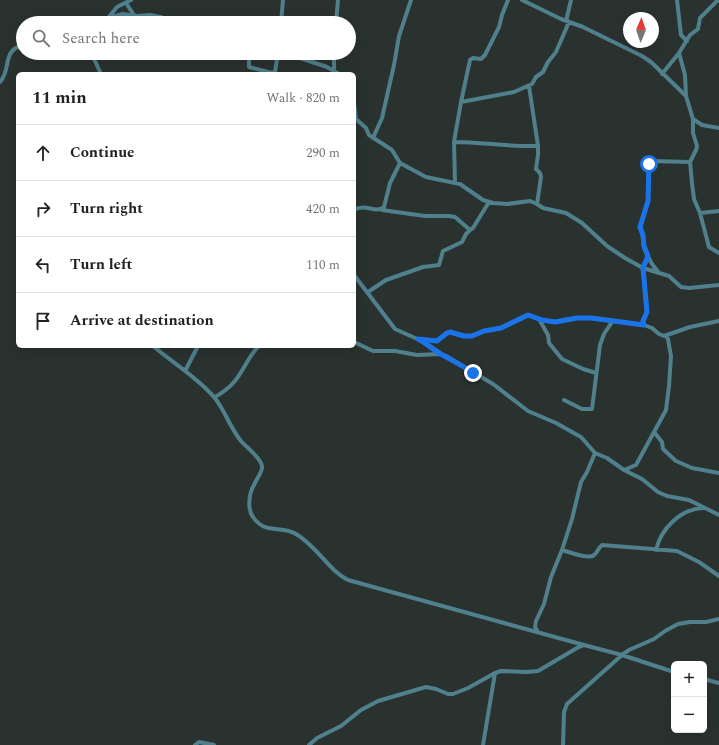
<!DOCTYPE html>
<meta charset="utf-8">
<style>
body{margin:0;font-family:Spectral,serif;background:#f6f6f6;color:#222}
.controls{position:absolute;right:12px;bottom:12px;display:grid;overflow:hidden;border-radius:6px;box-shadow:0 4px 16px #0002}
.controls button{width:36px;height:36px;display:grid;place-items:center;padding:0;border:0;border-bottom:1px solid #e0e0e0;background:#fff;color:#222;font:20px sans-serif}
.compass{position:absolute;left:623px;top:12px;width:36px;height:36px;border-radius:50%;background:#fff;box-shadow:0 4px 16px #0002;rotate:2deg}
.stop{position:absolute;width:12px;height:12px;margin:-9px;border:3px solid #1a73e8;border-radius:50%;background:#fff}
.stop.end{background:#1a73e8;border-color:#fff;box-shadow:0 1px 4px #0008}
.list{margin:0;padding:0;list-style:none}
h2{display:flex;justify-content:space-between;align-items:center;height:52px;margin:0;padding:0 16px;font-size:17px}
h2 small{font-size:13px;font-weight:400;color:#767676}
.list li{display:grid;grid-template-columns:26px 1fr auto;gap:12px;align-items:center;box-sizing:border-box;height:56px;padding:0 16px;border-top:1px solid #e0e0e0}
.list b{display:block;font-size:15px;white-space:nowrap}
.list em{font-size:13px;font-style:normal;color:#767676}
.icon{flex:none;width:22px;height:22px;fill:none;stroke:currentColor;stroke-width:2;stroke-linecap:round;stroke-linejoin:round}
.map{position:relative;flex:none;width:719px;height:745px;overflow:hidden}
.search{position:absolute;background:#fff;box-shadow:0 4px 16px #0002;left:16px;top:16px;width:340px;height:44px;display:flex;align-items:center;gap:10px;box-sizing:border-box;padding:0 14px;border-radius:22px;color:#767676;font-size:15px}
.panel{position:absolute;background:#fff;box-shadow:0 4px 16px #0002;left:16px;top:72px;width:340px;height:276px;border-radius:6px}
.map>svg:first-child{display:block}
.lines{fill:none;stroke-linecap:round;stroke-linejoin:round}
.street{stroke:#50808c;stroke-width:4}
.route{stroke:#1a73e8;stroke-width:5}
</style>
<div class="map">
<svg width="719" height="745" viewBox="0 0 719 745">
<rect width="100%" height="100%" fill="#2a3230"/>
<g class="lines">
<!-- street -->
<path class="street" d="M 522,0 L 561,19 L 583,27 L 642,56 L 651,62 L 686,96 L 693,119 L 702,125 L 719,128
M 677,0 L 681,35 L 687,41
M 126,3 L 134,15
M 108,18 L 123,14 L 137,16 L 150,15 L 161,17 L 175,23
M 566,21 L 571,0
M 104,23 L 117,7 L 131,0
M 281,23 L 283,0
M 336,23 L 338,0
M 93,53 L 95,61 L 101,74
M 245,53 L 249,56 L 249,67 L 272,73 L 275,72 L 278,53
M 285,53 L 327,67 L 339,74
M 334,53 L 334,71
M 679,53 L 685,75 L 686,95
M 662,74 L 679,53 L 690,35 L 698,29 L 700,18 L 718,0
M 0,82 C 12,69 1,51 23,45
M 529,86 L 538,146 L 538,155 L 536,169 L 540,173 L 541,177 L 537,204
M 461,102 L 514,92 L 532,84 L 536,77 L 543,72 L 548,62 L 556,52 L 569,22
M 354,103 L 356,119 L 366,128 L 369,135 L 392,150 L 400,163 L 426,177 L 460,184 L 483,200 L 493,203 L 507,204 L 530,201 L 537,204 L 543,208 L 566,213 L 582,223 L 607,246 L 625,258 L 643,268 L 669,276 L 681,287 L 689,288 L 719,285
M 693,119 L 693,133 L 697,146 L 696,150 L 690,162 L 692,183 L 694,199 L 700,213 L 709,247 L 719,253
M 373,138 L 382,118 L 394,65 L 399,36 L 411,0
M 454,142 C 482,142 510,147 538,146
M 455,183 L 454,142 L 461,102 L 470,60 L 473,58 L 481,59 L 485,55 L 499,27 L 502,15 L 508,0
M 354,210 C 366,203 375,214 384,207 L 390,183 L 400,163
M 382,210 L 425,216 L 449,216 L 455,217 L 470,230 L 473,228 L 489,202
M 700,213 L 719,211
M 659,273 C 652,265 647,257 644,247 C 642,239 645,236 640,228 L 648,201 L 649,162 L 651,161 L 690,162
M 354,275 L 395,329 L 424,342 L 440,353
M 368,292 L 386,280 L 423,267 L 439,265 L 443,251 L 462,242 L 466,234 L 470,230
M 539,319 L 548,335 L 549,343 L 562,359 L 583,369 L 596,373
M 644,325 L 643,321 L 647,312 L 643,268 L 648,256
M 418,339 L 437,341 L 447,333 L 450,332 L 464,336 L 472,336 L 484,331 L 501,328 L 528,315 L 542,320 L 555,322 L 577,318 L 591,318 L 644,325 L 652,328 L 659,334 L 664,336 L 690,327 L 719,321
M 354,342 L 373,351 L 395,351 L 417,355 L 440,354 L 446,356 L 493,384 L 528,411 L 556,423 L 581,437 L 595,453 L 607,458 L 624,470 L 642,479 L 658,492 L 667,496 L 689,500 L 719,515
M 153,346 C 173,363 197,377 214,397 C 225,410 230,428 241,441 C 246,447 261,458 262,466 C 263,472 256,479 254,485 C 249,493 247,509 253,517 C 265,535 281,525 296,534 C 317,546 329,571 348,580 L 584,645
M 185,371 L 198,346
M 215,397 C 222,393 229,388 234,382 C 244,371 248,356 259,346
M 564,400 L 582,409 L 592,409 L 600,345 L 604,334 L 612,322
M 654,432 L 662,442 L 663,449 L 676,461 L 692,468 L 719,473
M 624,470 L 636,465 L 666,410 L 669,386 L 671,356 L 668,339 L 666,336
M 562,550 C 569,552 589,560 594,555 C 598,552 598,548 602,545 L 677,551 L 699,562 L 719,576
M 656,550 C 661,529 680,509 703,508
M 538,632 L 535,627 L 536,621 L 544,604 L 551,577 L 562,550 L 572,519 L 581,482 L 587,472 L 595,453
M 704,679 L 719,683
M 195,745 L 199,742 L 214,745
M 309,745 L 317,738 L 341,726 L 361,710 L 378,701 L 426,687 L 436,689 L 448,694 L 453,694 L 468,688 L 495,673 L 501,671 L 526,672 L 538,671 L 577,648 L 584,645 L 622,655 L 674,672
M 483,745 L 495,673
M 563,745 L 564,712 L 567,704 L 622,655 L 629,650 L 654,639 L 665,631 L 678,624 L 690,622 L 706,622 L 719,619"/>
</g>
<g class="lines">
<!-- route -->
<path class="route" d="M 473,373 C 462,365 451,360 439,353 C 432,349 426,343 418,339 L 437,341 L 447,333 L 450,332 L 464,336 L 472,336 L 484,331 L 501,328 L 528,315 L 542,320 L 555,322 L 577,318 L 591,318 L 644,325 L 643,321 L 647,312 L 643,268 L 648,256 L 644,246 L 643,235 L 640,227 L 648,201 L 649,164"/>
</g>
</svg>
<div class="controls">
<button>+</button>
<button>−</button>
</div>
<svg class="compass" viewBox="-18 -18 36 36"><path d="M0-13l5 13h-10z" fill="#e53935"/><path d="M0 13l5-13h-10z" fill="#767676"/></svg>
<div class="stop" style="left:649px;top:164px"></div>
<div class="stop end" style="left:473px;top:373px"></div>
<div class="search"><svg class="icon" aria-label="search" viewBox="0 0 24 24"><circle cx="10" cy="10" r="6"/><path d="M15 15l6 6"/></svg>Search here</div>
<section class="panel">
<h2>11 min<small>Walk · 820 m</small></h2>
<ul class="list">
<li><svg class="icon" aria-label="ahead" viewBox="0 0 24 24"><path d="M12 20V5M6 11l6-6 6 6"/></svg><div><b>Continue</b></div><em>290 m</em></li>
<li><svg class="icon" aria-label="right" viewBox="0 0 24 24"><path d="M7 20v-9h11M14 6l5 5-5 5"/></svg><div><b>Turn right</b></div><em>420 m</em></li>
<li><svg class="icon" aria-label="left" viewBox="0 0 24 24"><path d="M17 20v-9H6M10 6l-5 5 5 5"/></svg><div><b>Turn left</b></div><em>110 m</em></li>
<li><svg class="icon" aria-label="arrive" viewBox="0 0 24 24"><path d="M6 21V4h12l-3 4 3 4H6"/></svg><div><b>Arrive at destination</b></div></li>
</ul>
</section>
</div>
